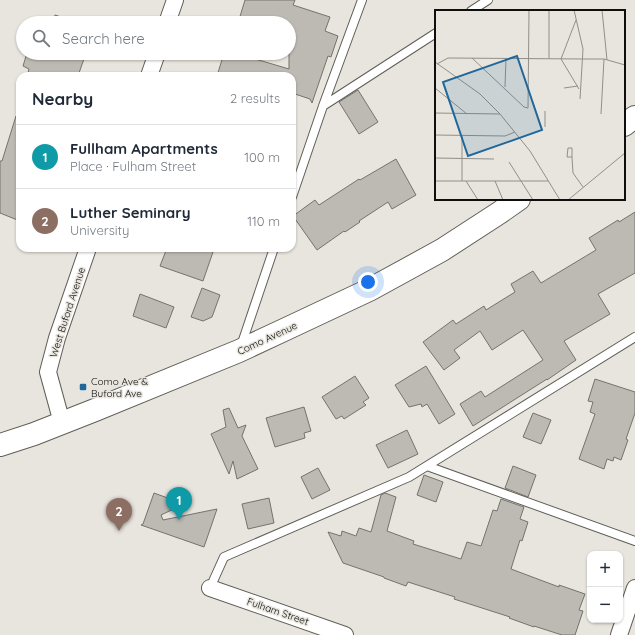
<!DOCTYPE html>
<meta charset="utf-8">
<style>
body{margin:0;font-family:Quicksand,sans-serif;background:#f6f6f7;color:#1f2937}
.controls{position:absolute;right:12px;bottom:12px;display:grid;overflow:hidden;border-radius:8px;box-shadow:0 1px 3px #0004}
.controls button{width:36px;height:36px;display:grid;place-items:center;padding:0;border:0;border-bottom:1px solid #e0e1e3;background:#fff;color:#1f2937;font:20px sans-serif}
.you{position:absolute;left:368px;top:282px;width:14px;height:14px;margin:-10px;border:3px solid #fff;border-radius:50%;background:#1a73e8;box-shadow:0 0 0 6px #1a73e833}
.badge{display:grid;place-items:center;width:26px;height:26px;border-radius:50%;background:#20689c;color:#fff;font-size:13px;font-weight:700}
.pin{position:absolute;translate:-50% -33px;filter:drop-shadow(0 1px 2px #0008)}
.pin::after{content:'';position:absolute;top:21px;width:14px;height:12px;background:inherit;clip-path:polygon(0 0,100% 0,50% 100%)}
.list{margin:0;padding:0;list-style:none}
h2{display:flex;justify-content:space-between;align-items:center;height:52px;margin:0;padding:0 16px;font-size:17px}
h2 small{font-size:13px;font-weight:400;color:#747a83}
.list li{display:grid;grid-template-columns:26px 1fr auto;gap:12px;align-items:center;box-sizing:border-box;height:64px;padding:0 16px;border-top:1px solid #e0e1e3}
.list b{display:block;font-size:15px;white-space:nowrap}
.list p{margin:0;font-size:13px;white-space:nowrap;color:#747a83}
.list em{font-size:13px;font-style:normal;color:#747a83}
.icon{flex:none;width:22px;height:22px;fill:none;stroke:currentColor;stroke-width:2;stroke-linecap:round;stroke-linejoin:round}
.map{position:relative;flex:none;width:635px;height:635px;overflow:hidden}
.search{position:absolute;background:#fff;box-shadow:0 1px 3px #0004;left:16px;top:16px;width:280px;height:44px;display:flex;align-items:center;gap:10px;box-sizing:border-box;padding:0 14px;border-radius:22px;color:#747a83;font-size:15px}
.panel{position:absolute;background:#fff;box-shadow:0 1px 3px #0004;left:16px;top:72px;width:280px;height:180px;border-radius:12px}
.map>svg:first-child{display:block}
.building{fill:#bcbab3;stroke:#74736c}
.lines{fill:none;stroke-linecap:round;stroke-linejoin:round}
.service-casing{stroke:#605e58;stroke-width:10}
.minor-casing{stroke:#605e58;stroke-width:18}
.secondary-casing{stroke:#605e58;stroke-width:24}
.service{stroke:#fff;stroke-width:8}
.minor{stroke:#fff;stroke-width:16}
.secondary{stroke:#fff;stroke-width:22}
.poi-dot{fill:#20689c;stroke:#e8e5de;stroke-width:1.5}
.labels{text-anchor:middle;stroke-width:3;stroke-linejoin:round;paint-order:stroke}
.street-label{font-size:10px;fill:#0f0e0c;stroke:#e8e5de}
.poi-label{font-size:10px;fill:#0f0e0c;stroke:#e8e5de;text-anchor:start}
.inset-road{fill:none;stroke:#918f8a;stroke-width:1}
.view{fill:#20689c;fill-opacity:0.15;stroke:#20689c;stroke-width:2}
.inset-edge{fill:none;stroke:#0f0e0c;stroke-width:2}
</style>
<div class="map">
<svg width="635" height="635" viewBox="0 0 635 635">
<rect width="100%" height="100%" fill="#e8e5de"/>
<!-- building -->
<path class="building" d="M 245,0 L 295,0 L 293,5 L 330,17 L 325,31 L 338,36 L 331,57 L 328,56 L 312,103 L 310,99 L 292,93 L 292,76 L 217,76 L 224,53 L 235,53 L 289,69 L 289,23 L 238,23 Z
M 55,15 L 79,23 L 47,23 L 48,20 L 53,21 Z
M 27,53 L 86,53 L 78,76 L 27,76 L 29,69 L 23,66 Z
M 358,90 L 378,122 L 359,134 L 339,102 Z
M 16,116 L 20,117 L 20,221 L 0,213 L 0,161 L 2,161 Z
M 396,159 L 416,195 L 392,209 L 388,202 L 359,221 L 360,222 L 345,232 L 344,231 L 317,250 L 293,216 L 315,200 L 319,205 L 359,179 L 360,180 Z
M 635,212 L 635,273 L 598,294 L 610,314 L 564,341 L 576,360 L 547,380 L 547,379 L 473,426 L 460,404 L 481,391 L 485,397 L 543,360 L 523,330 L 492,350 L 480,331 L 454,350 L 460,358 L 444,370 L 423,342 L 453,320 L 456,324 L 484,306 L 486,310 L 515,292 L 511,284 L 533,271 L 541,283 L 596,250 L 589,238 L 618,220 L 619,222 Z
M 167,248 L 202,248 L 213,252 L 203,281 L 160,266 Z
M 202,288 L 220,295 L 212,317 L 203,321 L 191,317 Z
M 140,294 L 174,307 L 166,328 L 133,316 Z
M 426,366 L 455,414 L 439,424 L 427,404 L 422,407 L 421,404 L 409,407 L 395,385 Z
M 355,376 L 369,398 L 363,402 L 366,405 L 344,419 L 342,416 L 336,419 L 322,397 Z
M 595,379 L 635,392 L 635,413 L 626,439 L 628,440 L 621,460 L 614,457 L 613,461 L 607,459 L 604,469 L 579,459 L 595,414 L 590,412 L 593,402 L 588,401 Z
M 304,407 L 311,431 L 304,433 L 305,438 L 275,447 L 266,418 Z
M 229,408 L 238,428 L 246,425 L 242,436 L 258,469 L 237,479 L 233,461 L 229,474 L 211,434 L 226,427 L 223,410 Z
M 533,413 L 551,420 L 541,444 L 523,437 Z
M 407,430 L 418,454 L 388,468 L 376,445 Z
M 513,466 L 536,475 L 528,497 L 505,488 Z
M 318,468 L 330,490 L 312,499 L 301,477 Z
M 424,475 L 443,482 L 436,502 L 417,495 Z
M 154,493 L 184,504 L 161,515 L 163,520 L 217,509 L 204,547 L 141,525 L 143,524 Z
M 385,493 L 396,497 L 387,531 L 414,541 L 413,544 L 461,559 L 467,542 L 481,546 L 493,510 L 497,511 L 501,499 L 524,507 L 520,519 L 528,522 L 522,541 L 520,540 L 511,569 L 559,587 L 559,585 L 585,594 L 579,610 L 583,611 L 575,635 L 562,635 L 534,626 L 534,627 L 509,618 L 510,617 L 454,599 L 455,597 L 408,582 L 406,586 L 384,578 L 384,577 L 343,563 L 328,532 L 341,536 L 342,531 L 356,536 L 359,528 L 371,532 L 381,495 Z
M 269,498 L 274,523 L 248,529 L 242,504 Z"/>
<g class="lines">
<!-- service casing -->
<g class="service-casing">
<path id="service" d="M 471,11 L 488,0
M 323,106 L 436,33
M 292,197 L 323,106 L 362,0
M 241,346 L 274,248
M 427,466 L 635,541
M 210,588 L 224,557 L 409,477 L 635,337"/>
</g>
<!-- minor casing -->
<g class="minor-casing">
<path id="minor" d="M 167,23 L 175,0
M 149,76 L 157,53
M 62,423 L 48,372 L 57,338 L 88,248
M 210,588 L 345,635
M 619,635 L 635,588"/>
</g>
<!-- secondary casing -->
<g class="secondary-casing">
<path id="secondary" d="M 624,125 L 635,117
M 0,445 L 34,434 L 95,410 L 239,351 L 286,329 L 369,290 L 442,250 L 499,213 L 519,199"/>
</g>
<!-- service -->
<use href="#service" class="service"/>
<!-- minor -->
<use href="#minor" class="minor"/>
<!-- secondary -->
<use href="#secondary" class="secondary"/>
</g>
<!-- markers -->
<rect class="poi-dot" x="79" y="383" width="8" height="8" rx="2"/>
<g class="labels">
<!-- street labels -->
<g class="street-label">
<text transform="translate(67 312) rotate(-72)" y="4">West Buford Avenue</text>
<text transform="translate(267 338) rotate(-25)" y="4">Como Avenue</text>
<text transform="translate(278 611) rotate(19)" y="4">Fulham Street</text>
</g>
<!-- poi labels -->
<g class="poi-label">
<text x="91" y="385">Como Ave &amp;<tspan x="91" dy="12">Buford Ave</tspan></text>
</g>
</g>
<!-- overview -->
<g transform="translate(435 10)">
<rect width="190" height="190" fill="#e8e5de"/>
<path class="inset-road" d="M 139,0 L 148,39 L 145,89M 167,0 L 172,50M 141,10 L 126,49 L 144,79M 37,48 L 89,97 L 93,98 L 94,0M 114,48 L 114,0M 0,52 L 45,84 L 65,104 L 95,141 L 125,190M 2,54 L 13,48 L 149,49 L 169,49 L 190,55M 70,77 L 71,48M 0,78 L 32,104M 129,78 L 143,76M 0,103 L 65,104M 166,104 L 169,49M 110,117 L 110,101M 190,120 L 190,141M 0,125 L 70,126 L 80,122M 27,126 L 27,171M 137,147 L 132,147 L 133,138 L 137,138 L 137,147 L 138,163 L 148,177M 0,148 L 59,149M 74,152 L 98,190M 0,171 L 113,171M 31,171 L 43,190M 60,171 L 68,190M 133,190 L 190,143"/>
<path class="view" d="M 82,46 L 107,120 L 33,146 L 8,72 Z"/>
<rect width="190" height="190" class="inset-edge"/>
</g>
</svg>
<div class="controls">
<button>+</button>
<button>−</button>
</div>
<div class="you"></div>
<div class="pin badge" style="left:179px;top:520px;background:#0f9aa8">1</div>
<div class="pin badge" style="left:119px;top:531px;background:#8d6e63">2</div>
<div class="search"><svg class="icon" aria-label="search" viewBox="0 0 24 24"><circle cx="10" cy="10" r="6"/><path d="M15 15l6 6"/></svg>Search here</div>
<section class="panel">
<h2>Nearby<small>2 results</small></h2>
<ul class="list">
<li><span class="badge" style="background:#0f9aa8">1</span><div><b>Fullham Apartments</b><p>Place · Fulham Street</p></div><em>100 m</em></li>
<li><span class="badge" style="background:#8d6e63">2</span><div><b>Luther Seminary</b><p>University</p></div><em>110 m</em></li>
</ul>
</section>
</div>
